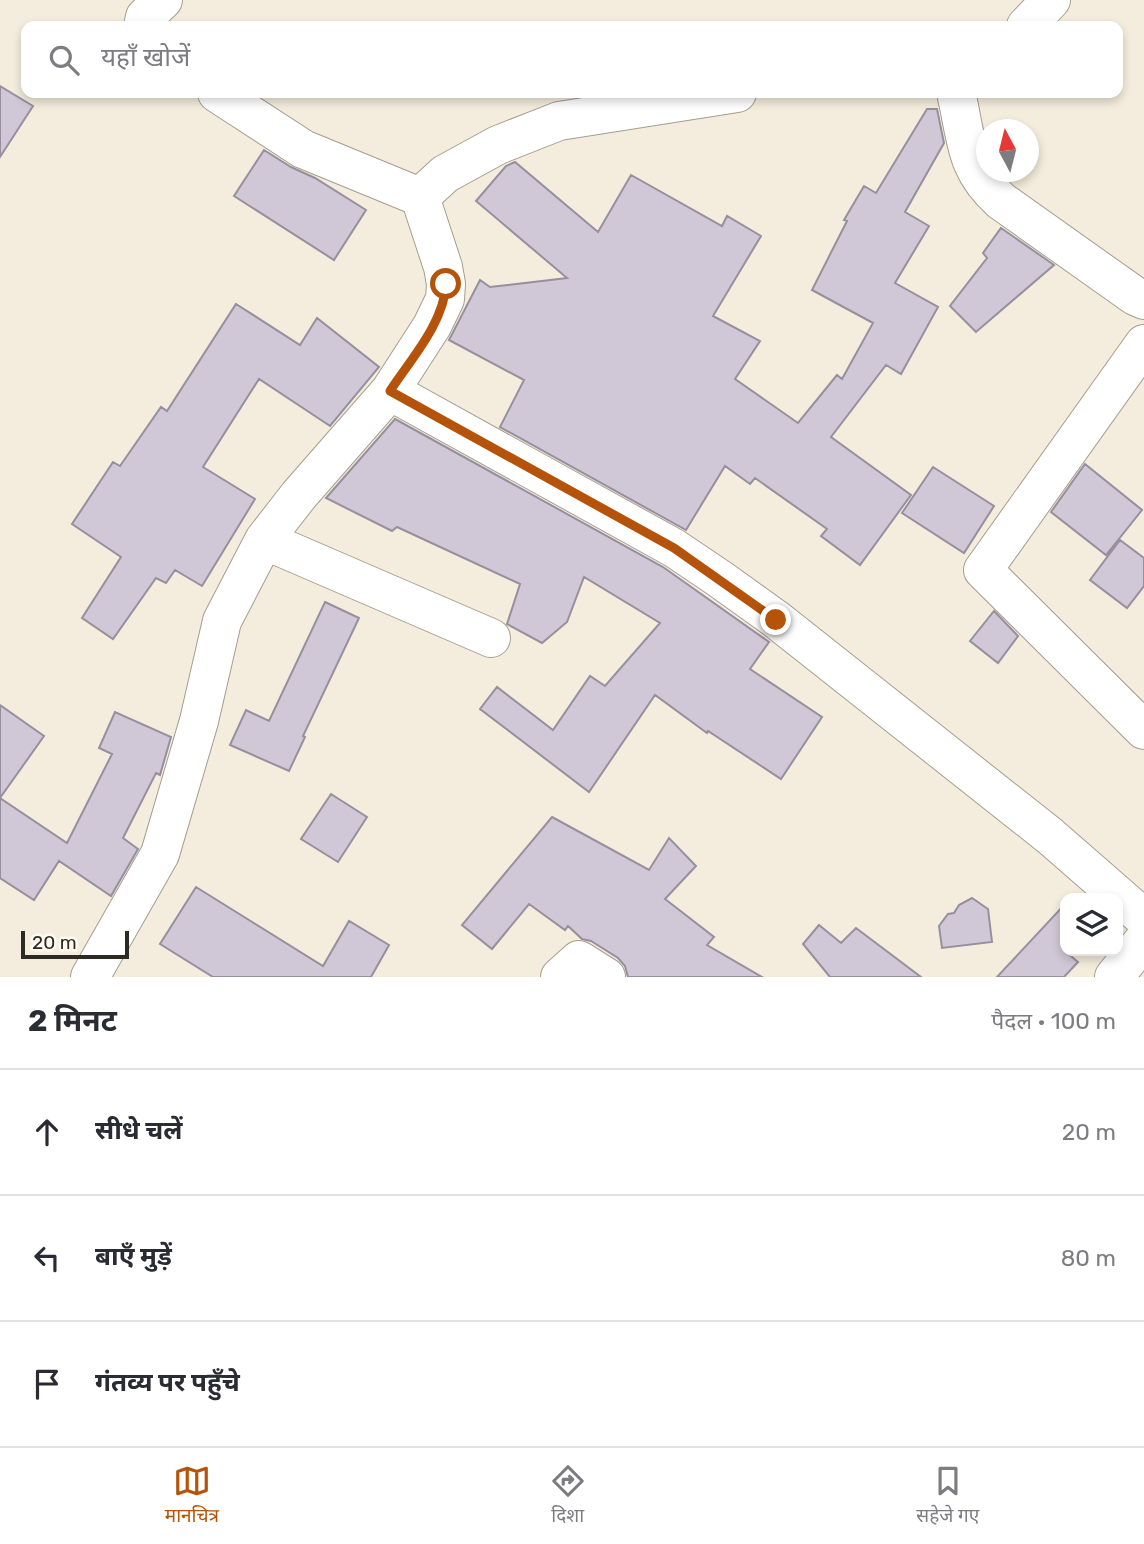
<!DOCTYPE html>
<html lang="hi">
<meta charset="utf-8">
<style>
body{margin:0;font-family:Rubik,"Noto Sans Devanagari",sans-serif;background:#f7f7f7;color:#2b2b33}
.controls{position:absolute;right:21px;bottom:21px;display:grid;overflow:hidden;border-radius:14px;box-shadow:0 4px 10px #0003}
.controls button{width:63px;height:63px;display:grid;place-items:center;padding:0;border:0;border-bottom:2px solid #e1e1e2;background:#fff;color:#2b2b33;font:35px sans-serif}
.compass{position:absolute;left:976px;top:119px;width:63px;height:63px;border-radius:50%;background:#fff;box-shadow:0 4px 10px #0003;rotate:353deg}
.scale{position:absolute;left:21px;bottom:18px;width:108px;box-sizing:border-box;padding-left:7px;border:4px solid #2d2a24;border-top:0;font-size:19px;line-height:24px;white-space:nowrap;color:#2d2a24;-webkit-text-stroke:5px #fffaf1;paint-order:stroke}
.stop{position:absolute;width:21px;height:21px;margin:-16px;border:5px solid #b45309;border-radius:50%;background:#fff}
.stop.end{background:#b45309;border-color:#fff;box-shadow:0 2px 7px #0008}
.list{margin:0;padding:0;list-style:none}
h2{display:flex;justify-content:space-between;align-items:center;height:91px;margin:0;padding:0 28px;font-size:30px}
h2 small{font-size:23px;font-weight:400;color:#7c7c81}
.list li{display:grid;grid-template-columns:46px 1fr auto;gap:21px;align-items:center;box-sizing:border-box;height:126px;padding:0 28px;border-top:2px solid #e1e1e2}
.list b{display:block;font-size:26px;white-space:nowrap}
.list em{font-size:23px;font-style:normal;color:#7c7c81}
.icon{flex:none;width:38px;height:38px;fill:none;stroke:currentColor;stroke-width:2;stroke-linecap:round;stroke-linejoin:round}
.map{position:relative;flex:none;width:1144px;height:977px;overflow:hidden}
.search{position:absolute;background:#fff;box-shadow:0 4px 10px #0003;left:21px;right:21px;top:21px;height:77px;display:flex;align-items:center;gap:18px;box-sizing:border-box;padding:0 24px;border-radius:14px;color:#7c7c81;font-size:26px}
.sheet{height:469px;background:#fff}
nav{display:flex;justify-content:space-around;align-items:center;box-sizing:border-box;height:98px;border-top:2px solid #e1e1e2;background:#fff;font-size:19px;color:#7c7c81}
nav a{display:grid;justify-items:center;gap:4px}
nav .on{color:#b45309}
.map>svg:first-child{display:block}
.building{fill:#d0c8d7;stroke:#978f9d;stroke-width:2}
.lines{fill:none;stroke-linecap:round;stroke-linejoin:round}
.minor-casing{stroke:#a59e8f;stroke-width:40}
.minor{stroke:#fff;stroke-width:38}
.route{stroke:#b45309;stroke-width:9}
</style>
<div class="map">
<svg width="1144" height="977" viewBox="0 0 1144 977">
<rect width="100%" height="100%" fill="#f4eddd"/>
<!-- building -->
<path class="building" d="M 0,86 L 33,106 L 0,157 Z
M 927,109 L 937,109 L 944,143 L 905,212 L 929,226 L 895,283 L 938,307 L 901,374 L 886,365 L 831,437 L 911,495 L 860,565 L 821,536 L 827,529 L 755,478 L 750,484 L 725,466 L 686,530 L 500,427 L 524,380 L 449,340 L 480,280 L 490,287 L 567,278 L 476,201 L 506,166 L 515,162 L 598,232 L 631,175 L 722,226 L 727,216 L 761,236 L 713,316 L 760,341 L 735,379 L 798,423 L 837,375 L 842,379 L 873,323 L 812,290 L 847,221 L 844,220 L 864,186 L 876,193 Z
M 264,150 L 291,167 L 315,178 L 366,210 L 334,260 L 234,196 Z
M 1001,228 L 1054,265 L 976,332 L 950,306 L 987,258 L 983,253 Z
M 236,304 L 300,345 L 317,318 L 379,367 L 330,426 L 259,379 L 203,467 L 255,499 L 202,586 L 175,570 L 166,583 L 156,578 L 113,639 L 82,618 L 121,557 L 72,524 L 113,462 L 120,466 L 161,407 L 167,411 Z
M 395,419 L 663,567 L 769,642 L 750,669 L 822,717 L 781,779 L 708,731 L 707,733 L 655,695 L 589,792 L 480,709 L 497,687 L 553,730 L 590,676 L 605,686 L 660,623 L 584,577 L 567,622 L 542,643 L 507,624 L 520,584 L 397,527 L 392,531 L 326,498 Z
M 1085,464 L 1142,510 L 1106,555 L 1051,512 Z
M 933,467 L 994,506 L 964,553 L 902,513 Z
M 1120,540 L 1144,558 L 1144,586 L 1127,608 L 1090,580 Z
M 325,602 L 359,618 L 303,736 L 305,737 L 289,771 L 230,745 L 246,710 L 269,721 Z
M 994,611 L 1018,636 L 998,663 L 970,641 Z
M 0,705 L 44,736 L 0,798 L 67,843 L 112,754 L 99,748 L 115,712 L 171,737 L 160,775 L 156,773 L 123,838 L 138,849 L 111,896 L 59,861 L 34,900 L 0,878 Z
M 331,794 L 367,817 L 338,862 L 301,839 Z
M 552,817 L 649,870 L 669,838 L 696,866 L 665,899 L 714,937 L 707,945 L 762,977 L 628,977 L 625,966 L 618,958 L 591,941 L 582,939 L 568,926 L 565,930 L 529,904 L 492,949 L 462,925 Z
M 196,887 L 323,966 L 349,921 L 389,945 L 371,977 L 213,977 L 160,944 Z
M 972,898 L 988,909 L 992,942 L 942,948 L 939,926 L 948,914 L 954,913 L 959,905 Z
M 1065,904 L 1065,951 L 1078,962 L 1064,977 L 997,977 Z
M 819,925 L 841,943 L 856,928 L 921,977 L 830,977 L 803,944 Z"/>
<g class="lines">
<!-- minor casing -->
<g class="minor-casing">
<path id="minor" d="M 143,26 L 145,17 L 163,0
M 1026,26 L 1051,0
M 217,93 L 303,149 L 420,197
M 957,97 C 967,141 965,169 1001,201 L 1135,296 L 1144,300
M 1144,344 L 983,570 L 1144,730
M 390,391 L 674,548 L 720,579 L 777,620 L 1050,836 L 1144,918
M 264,540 L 491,638
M 90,977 L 160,854 L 199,721 L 222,621 L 264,540 L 299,495 L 390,391 L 432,326 L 445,299 L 446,284 L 443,267 L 420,197 L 445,174 L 498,145 L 559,121 L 737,93
M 560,977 L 579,960 L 606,977
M 1114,977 L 1144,940"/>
</g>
<!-- minor -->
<use href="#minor" class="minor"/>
</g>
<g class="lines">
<!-- route -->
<path class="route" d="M 446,284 C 444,323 411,359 390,391 L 674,548 L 776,620"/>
</g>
</svg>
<div class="controls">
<button><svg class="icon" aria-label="layers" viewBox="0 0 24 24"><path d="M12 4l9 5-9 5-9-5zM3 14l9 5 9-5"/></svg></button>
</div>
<svg class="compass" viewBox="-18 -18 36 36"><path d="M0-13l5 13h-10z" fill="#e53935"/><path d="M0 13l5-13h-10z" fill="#7c7c81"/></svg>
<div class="scale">20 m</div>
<div class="stop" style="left:446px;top:284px"></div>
<div class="stop end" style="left:776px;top:620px"></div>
<div class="search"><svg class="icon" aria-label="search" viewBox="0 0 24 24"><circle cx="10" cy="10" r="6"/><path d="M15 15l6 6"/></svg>यहाँ खोजें</div>
</div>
<section class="sheet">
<h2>2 मिनट<small>पैदल · 100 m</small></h2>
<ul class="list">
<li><svg class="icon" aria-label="ahead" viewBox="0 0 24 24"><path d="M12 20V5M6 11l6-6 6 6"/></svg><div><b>सीधे चलें</b></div><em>20 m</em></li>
<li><svg class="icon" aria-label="left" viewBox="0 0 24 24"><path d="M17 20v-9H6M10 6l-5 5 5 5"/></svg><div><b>बाएँ मुड़ें</b></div><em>80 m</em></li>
<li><svg class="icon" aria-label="arrive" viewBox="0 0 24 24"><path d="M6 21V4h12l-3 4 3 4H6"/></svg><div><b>गंतव्य पर पहुँचे</b></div></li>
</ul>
</section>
<nav>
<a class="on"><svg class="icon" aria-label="map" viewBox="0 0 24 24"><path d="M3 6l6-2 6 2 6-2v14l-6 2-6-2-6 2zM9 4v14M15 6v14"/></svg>मानचित्र</a>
<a><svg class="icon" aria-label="directions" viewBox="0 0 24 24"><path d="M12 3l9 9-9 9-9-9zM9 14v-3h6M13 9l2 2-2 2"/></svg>दिशा</a>
<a><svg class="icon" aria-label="saved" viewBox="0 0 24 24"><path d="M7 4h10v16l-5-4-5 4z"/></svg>सहेजे गए</a>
</nav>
